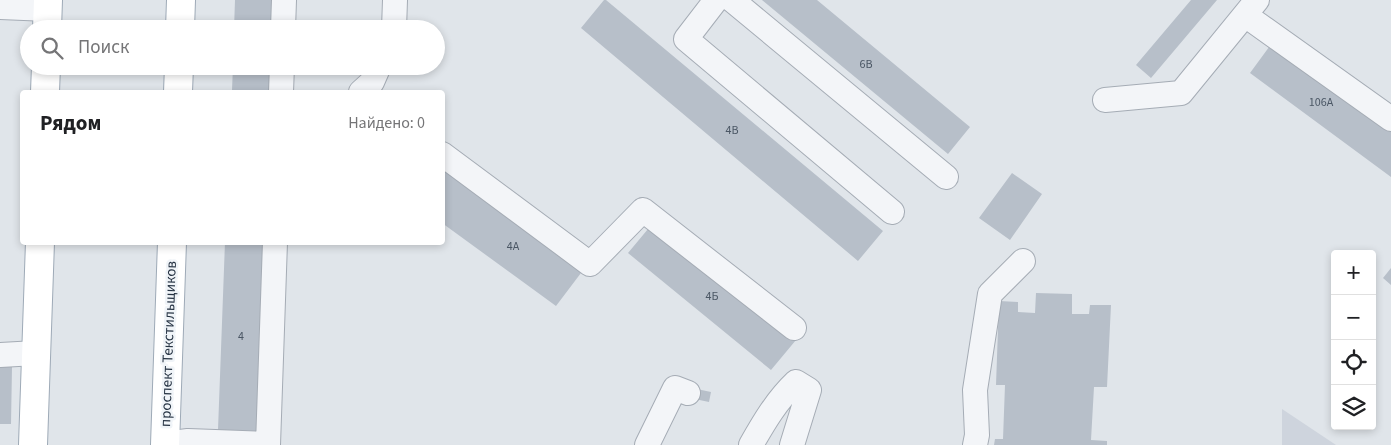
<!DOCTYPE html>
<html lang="ru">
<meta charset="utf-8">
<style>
body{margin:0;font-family:"Source Sans 3",sans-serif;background:#f2f2f2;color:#202124}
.controls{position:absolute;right:15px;bottom:15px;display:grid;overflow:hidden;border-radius:5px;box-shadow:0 2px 8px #0003}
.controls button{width:45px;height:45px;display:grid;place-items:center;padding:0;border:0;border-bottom:1px solid #e0e0e0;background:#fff;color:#202124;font:25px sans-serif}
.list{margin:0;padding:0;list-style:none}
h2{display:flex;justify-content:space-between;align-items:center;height:65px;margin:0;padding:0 20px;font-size:21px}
h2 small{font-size:16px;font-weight:400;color:#757577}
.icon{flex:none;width:28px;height:28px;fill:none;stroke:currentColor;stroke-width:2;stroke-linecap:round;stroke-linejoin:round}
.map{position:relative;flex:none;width:1391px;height:445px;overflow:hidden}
.search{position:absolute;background:#fff;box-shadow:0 2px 8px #0003;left:20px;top:20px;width:425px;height:55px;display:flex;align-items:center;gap:12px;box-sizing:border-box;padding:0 18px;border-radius:28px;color:#757577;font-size:19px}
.panel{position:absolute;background:#fff;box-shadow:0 2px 8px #0003;left:20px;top:90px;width:425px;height:155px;border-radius:5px}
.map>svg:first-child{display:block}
.built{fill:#ced4dd}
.building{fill:#b7bfc9}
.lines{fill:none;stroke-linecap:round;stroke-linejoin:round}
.minor-casing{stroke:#a5acb5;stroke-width:26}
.major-casing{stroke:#9eaab7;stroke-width:30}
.minor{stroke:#f3f5f8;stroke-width:24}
.major{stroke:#fff;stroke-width:28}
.labels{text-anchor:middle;stroke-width:5;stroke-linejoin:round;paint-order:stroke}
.number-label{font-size:12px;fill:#4b5765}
.street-label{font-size:15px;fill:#273444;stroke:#f0f4f8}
</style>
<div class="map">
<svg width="1391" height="445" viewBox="0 0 1391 445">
<rect width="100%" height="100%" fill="#e0e5ea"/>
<!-- built -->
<path class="built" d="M 1282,409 L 1336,445 L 1282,445 Z"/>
<!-- building -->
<path class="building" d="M 235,0 L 274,0 L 273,29 L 234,29 Z
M 604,0 L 606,0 L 883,231 L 858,261 L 581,28 Z
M 762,0 L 817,0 L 970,127 L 948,154 Z
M 1191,0 L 1217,0 L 1151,78 L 1136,65 Z
M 1272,43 L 1391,131 L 1391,177 L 1250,73 Z
M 233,66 L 272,66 L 271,91 L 232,90 Z
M 442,167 L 584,269 L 556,306 L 442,223 Z
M 1012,173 L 1042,194 L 1010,240 L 979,218 Z
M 653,223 L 796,340 L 771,370 L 628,253 Z
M 225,242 L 265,242 L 258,431 L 218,430 Z
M 1391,268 L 1391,285 L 1383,278 Z
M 1036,293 L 1072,294 L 1072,314 L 1089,314 L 1090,305 L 1111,305 L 1107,387 L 1094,387 L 1091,440 L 1107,441 L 1107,445 L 994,445 L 995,439 L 1003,439 L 1005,385 L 996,385 L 999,301 L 1018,302 L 1018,312 L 1035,313 Z
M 0,367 L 12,367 L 11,424 L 0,424 Z
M 692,388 L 711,392 L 709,402 L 690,398 Z"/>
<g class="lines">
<!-- minor casing -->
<g class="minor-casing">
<path id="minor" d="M 716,0 L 686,39 L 892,212
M 732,0 L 946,177
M 0,7 L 48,9
M 1245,15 L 1391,119
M 283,29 L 284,0
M 394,29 L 395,0
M 281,92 L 282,66
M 361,92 L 372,82 L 379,66
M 1105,100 L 1181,93 L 1257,0
M 442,154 L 590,264 L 643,210 L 794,328
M 0,355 L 36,353
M 165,444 L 188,441 L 268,444
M 268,445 L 275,242
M 647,445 L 675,388 L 688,393
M 751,445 C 764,422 777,400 796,382 L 809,390 L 792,445
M 975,445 L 977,435 L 975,390 L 990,294 L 1023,261"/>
</g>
<!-- major casing -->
<g class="major-casing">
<path id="major" d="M 47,29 L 48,0
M 180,29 L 181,0
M 45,92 L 46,66
M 178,92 L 179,66
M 33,445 L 40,242
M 165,445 L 172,242"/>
</g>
<!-- minor -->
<use href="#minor" class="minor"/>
<!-- major -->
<use href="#major" class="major"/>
</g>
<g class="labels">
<!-- number labels -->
<g class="number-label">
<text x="866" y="68">6В</text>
<text x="1321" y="106">106А</text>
<text x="732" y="134">4В</text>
<text x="513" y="250">4А</text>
<text x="712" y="300">4Б</text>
<text x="241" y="340">4</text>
</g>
<!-- street labels -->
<g class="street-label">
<text transform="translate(168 344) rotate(-88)" y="5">проспект Текстильщиков</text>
</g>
</g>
</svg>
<div class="controls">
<button>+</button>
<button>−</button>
<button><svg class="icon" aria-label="locate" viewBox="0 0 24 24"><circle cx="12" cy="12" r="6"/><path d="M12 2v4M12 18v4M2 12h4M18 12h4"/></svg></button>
<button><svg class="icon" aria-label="layers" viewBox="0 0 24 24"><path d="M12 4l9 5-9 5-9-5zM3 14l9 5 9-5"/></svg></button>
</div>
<div class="search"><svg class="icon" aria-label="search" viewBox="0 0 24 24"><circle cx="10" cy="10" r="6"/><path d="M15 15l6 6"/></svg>Поиск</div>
<section class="panel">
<h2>Рядом<small>Найдено: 0</small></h2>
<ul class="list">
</ul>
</section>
</div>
